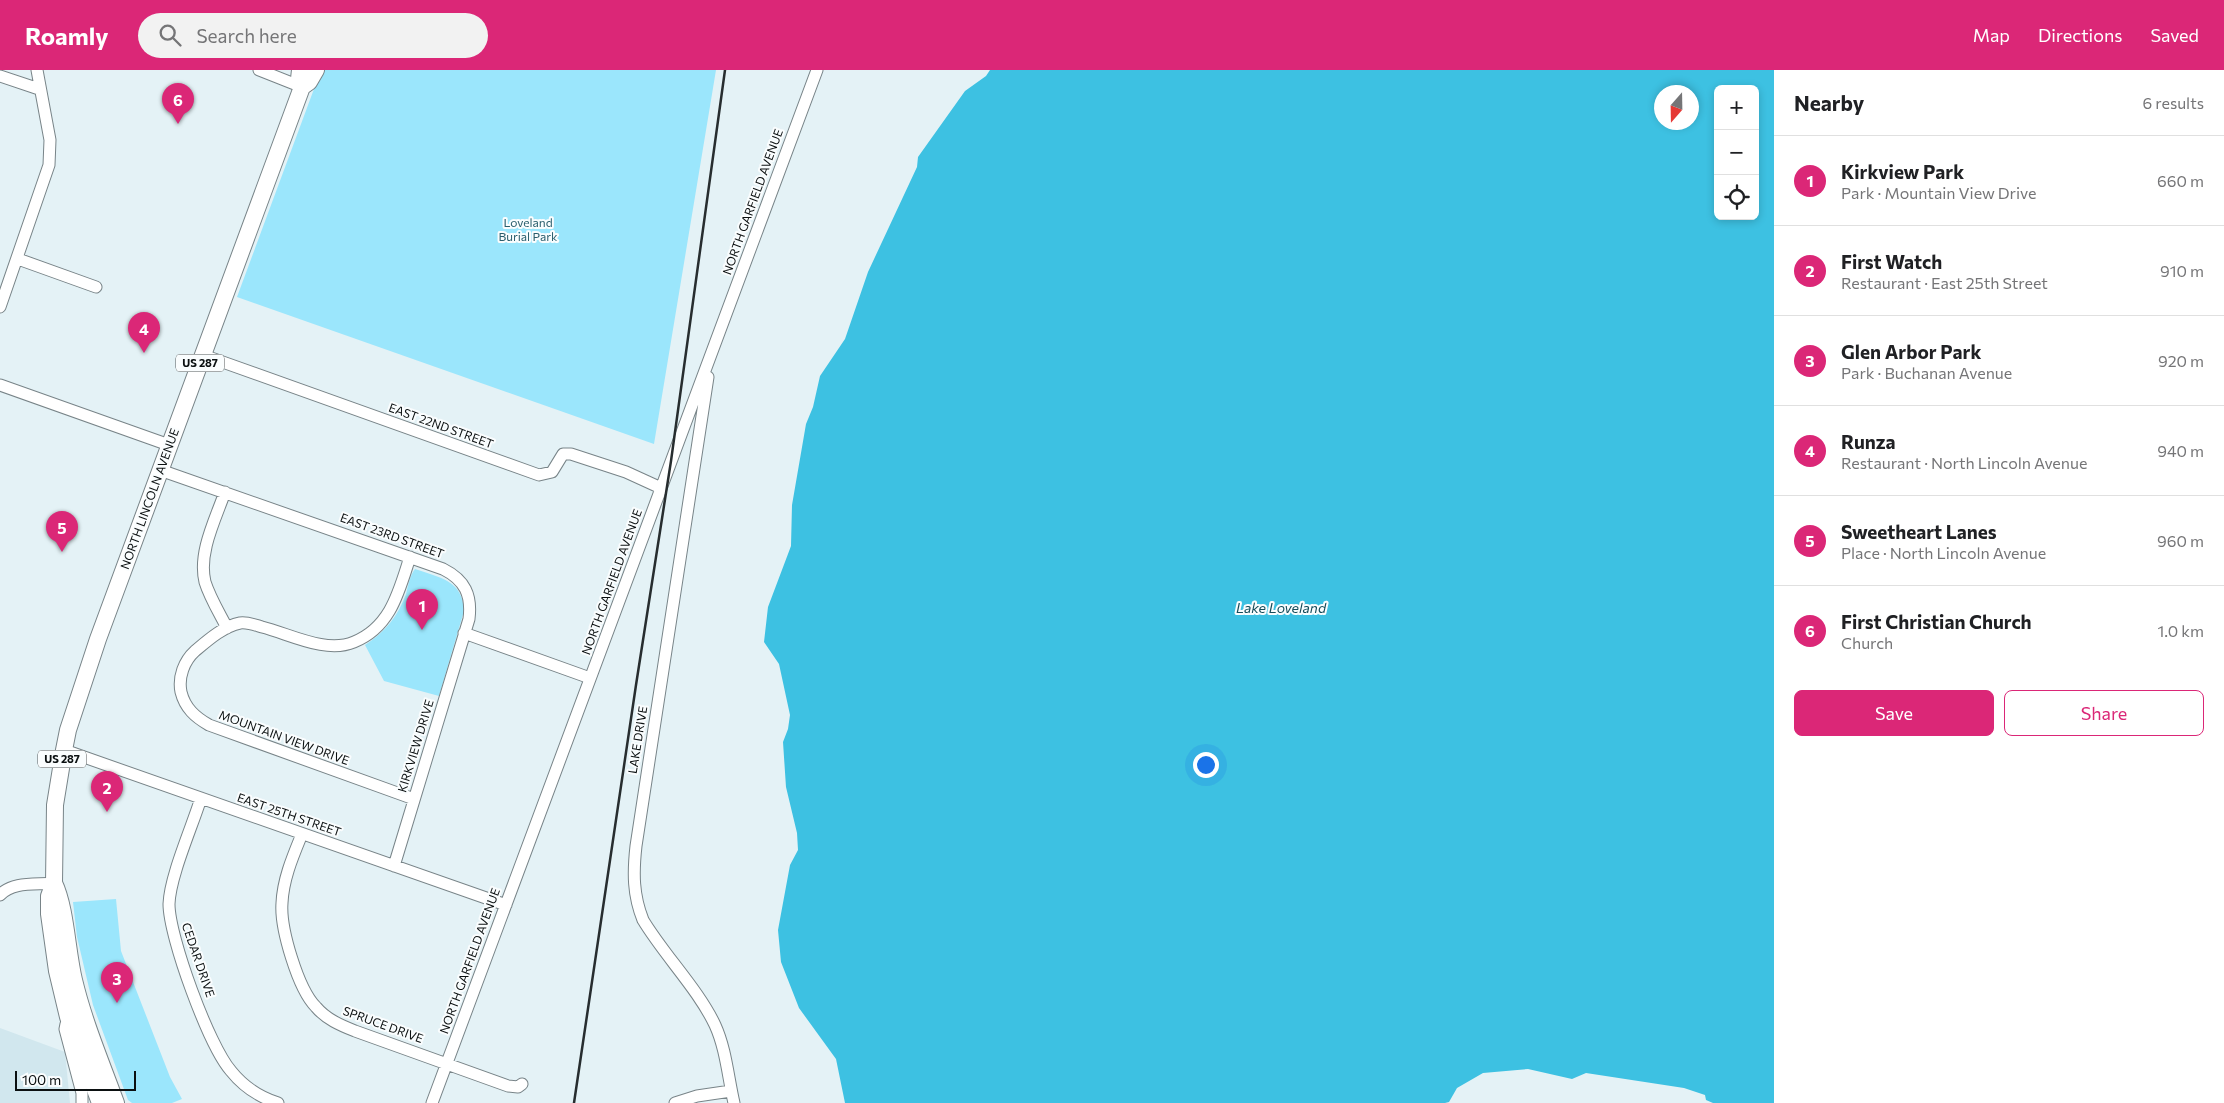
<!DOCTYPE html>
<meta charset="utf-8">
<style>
body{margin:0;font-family:Commissioner,sans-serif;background:#f2f2f2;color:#202124}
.controls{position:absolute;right:15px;top:15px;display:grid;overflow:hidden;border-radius:8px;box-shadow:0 2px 8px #0003}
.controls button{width:45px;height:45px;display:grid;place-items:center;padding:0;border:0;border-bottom:1px solid #e0e0e0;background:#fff;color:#202124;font:25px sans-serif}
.compass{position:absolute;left:1654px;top:15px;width:45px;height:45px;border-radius:50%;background:#fff;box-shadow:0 2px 8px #0003;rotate:200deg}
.scale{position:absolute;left:15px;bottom:12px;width:121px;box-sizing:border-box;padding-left:5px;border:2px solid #0b1011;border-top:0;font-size:14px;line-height:18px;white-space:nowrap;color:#0b1011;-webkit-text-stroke:4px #fafdfe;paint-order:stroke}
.you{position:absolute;left:1205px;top:694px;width:18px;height:18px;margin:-12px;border:4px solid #fff;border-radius:50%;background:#1a73e8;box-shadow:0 0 0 8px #1a73e833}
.badge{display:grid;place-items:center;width:32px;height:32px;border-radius:50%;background:#db2777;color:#fff;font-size:16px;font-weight:700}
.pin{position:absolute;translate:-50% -41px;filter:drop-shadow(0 1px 2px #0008)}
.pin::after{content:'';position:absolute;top:26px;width:18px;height:15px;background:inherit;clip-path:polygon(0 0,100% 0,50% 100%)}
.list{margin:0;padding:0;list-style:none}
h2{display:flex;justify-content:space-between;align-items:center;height:65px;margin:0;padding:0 20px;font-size:21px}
h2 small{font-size:16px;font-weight:400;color:#757577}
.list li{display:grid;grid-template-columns:32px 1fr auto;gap:15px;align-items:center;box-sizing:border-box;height:90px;padding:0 20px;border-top:1px solid #e0e0e0}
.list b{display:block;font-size:19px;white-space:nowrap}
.list p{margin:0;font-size:16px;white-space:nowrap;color:#757577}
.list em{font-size:16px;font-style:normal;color:#757577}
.actions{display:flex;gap:10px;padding:15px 20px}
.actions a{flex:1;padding:11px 0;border:1px solid #db2777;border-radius:8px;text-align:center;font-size:18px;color:#db2777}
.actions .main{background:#db2777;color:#fff}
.icon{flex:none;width:28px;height:28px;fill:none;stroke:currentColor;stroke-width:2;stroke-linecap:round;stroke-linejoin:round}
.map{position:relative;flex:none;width:1774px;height:1033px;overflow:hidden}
header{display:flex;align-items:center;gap:30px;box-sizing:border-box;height:70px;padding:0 25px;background:#db2777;color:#fff}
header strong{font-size:24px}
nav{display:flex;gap:28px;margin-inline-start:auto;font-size:18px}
.search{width:350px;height:45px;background:#f2f2f2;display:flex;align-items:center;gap:12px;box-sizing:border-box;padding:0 18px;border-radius:28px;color:#757577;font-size:19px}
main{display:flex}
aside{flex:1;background:#fff}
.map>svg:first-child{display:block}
.built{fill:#d1e7ee}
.green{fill:#9be6fc}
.water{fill:#3dc1e2;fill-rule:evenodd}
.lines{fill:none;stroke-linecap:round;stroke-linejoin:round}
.minor-casing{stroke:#788488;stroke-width:13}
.highway-casing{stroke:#788488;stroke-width:18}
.minor{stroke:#fff;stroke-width:11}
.highway{stroke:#fff;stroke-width:16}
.rail{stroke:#272d2f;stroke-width:2.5}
.labels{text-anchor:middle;stroke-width:4;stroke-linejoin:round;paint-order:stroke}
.shield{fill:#fafdfe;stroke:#535758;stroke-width:1}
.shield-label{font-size:11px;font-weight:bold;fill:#0b1011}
.street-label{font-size:12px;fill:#0b1011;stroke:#fafdfe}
.park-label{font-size:12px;fill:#295d6c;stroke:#fafdfe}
.water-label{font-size:14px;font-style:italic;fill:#154c5a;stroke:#fafdfe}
</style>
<header>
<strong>Roamly</strong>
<div class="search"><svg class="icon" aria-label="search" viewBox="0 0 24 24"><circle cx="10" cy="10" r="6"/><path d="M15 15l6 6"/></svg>Search here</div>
<nav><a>Map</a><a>Directions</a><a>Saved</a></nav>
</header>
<main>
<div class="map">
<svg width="1774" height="1033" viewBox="0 0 1774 1033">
<rect width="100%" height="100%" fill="#e4f2f6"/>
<!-- built -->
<path class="built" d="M 0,958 L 65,982 L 70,1033 L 0,1033 Z"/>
<!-- green -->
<path class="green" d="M 321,0 L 716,0 L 654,374 L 237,227 Z
M 415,499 C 440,508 463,510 464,541 L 439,626 L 384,611 L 365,575 C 385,562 398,546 406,524 C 408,516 410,505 415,499 Z
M 116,829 L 121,881 L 170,1007 L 182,1029 L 172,1033 L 132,1033 L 128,1030 L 93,935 L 77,867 L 73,832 Z"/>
<!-- water -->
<path class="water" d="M 990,0 L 1774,0 L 1774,1033 L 1713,1033 L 1706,1030 L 1705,1025 L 1684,1018 L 1586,1003 L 1572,1009 L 1528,999 L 1483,1003 L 1457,1018 L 1449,1032 L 1445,1033 L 845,1033 L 836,989 L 799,938 L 781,892 L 778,860 L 790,795 L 798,780 L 797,763 L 786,717 L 783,672 L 788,659 L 790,645 L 779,594 L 764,572 L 768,537 L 791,476 L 792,435 L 806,354 L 813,337 L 820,306 L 845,269 L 868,202 L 917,97 L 918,87 L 965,21 L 986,6 ZM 1718,19 L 1755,19 L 1755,146 L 1718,146 ZM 1662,22 L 1692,22 L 1692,52 L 1662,52 Z"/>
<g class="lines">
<!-- minor casing -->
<g class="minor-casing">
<path id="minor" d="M 259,0 L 302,17
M 0,6 L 39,19
M 18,189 L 96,217
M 0,237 L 49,95 L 50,70 L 37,0
M 203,285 L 539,405 L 552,402 L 563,384 L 571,384 L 626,402 L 661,418
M 708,307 L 636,776 C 633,803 633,825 643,850 C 664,885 698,919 715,955 C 726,979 728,1007 734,1033
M 0,315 L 169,375
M 160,400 L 443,499 C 465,510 472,525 469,549 L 394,796
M 225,422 C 215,450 198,483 205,512 C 210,528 220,544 227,558
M 410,487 C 399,521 391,557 354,572 C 326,584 290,564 262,557 C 255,555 248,552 240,553 C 224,556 208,570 195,581 C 184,591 178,607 181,622 C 185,638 195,647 209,655 L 414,729
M 464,563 L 590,608
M 64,680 L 506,835
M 201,728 C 192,757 170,806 169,834 C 169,867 209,976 231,1001 C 243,1016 259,1027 278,1033
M 302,764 C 293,786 283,809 282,833 C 280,858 298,919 316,937 C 326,949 340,955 355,961 L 508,1016 L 518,1017 L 522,1014
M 0,825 C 13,811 36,815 54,813
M 66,954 L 65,959 L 82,1023 L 82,1033
M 432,1033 L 817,0
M 675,1033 L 697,1026 L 731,1021"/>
</g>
<!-- highway casing -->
<g class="highway-casing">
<path id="highway" d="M 302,17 L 309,12 L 316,0
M 54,813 C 66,838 67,881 74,910 C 84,952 101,992 116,1033
M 100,1033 L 68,947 L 57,901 L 49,844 L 49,826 L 54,813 L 55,735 L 64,680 L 68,660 L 98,569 L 302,17 L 299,9 L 300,0"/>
</g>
<!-- minor -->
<use href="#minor" class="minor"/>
<!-- highway -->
<use href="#highway" class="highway"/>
<!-- rail -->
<path class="rail" d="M 574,1033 L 636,615 L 671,391 L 725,0"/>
</g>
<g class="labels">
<!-- shield labels -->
<g class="shield">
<rect x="176" y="284.5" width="48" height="17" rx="4"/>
<rect x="38" y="680.5" width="48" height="17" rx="4"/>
</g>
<g class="shield-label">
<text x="200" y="297">US 287</text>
<text x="62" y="693">US 287</text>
</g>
<!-- street labels -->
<g class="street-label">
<text transform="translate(753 132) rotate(-70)" y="4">NORTH GARFIELD AVENUE</text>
<text transform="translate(441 356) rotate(20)" y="4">EAST 22ND STREET</text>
<text transform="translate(150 429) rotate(-70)" y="4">NORTH LINCOLN AVENUE</text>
<text transform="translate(392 466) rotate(20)" y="4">EAST 23RD STREET</text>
<text transform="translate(612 512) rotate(-70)" y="4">NORTH GARFIELD AVENUE</text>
<text transform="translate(284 668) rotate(20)" y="4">MOUNTAIN VIEW DRIVE</text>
<text transform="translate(638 670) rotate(-81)" y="4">LAKE DRIVE</text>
<text transform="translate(416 676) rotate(-73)" y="4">KIRKVIEW DRIVE</text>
<text transform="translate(289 745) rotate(19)" y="4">EAST 25TH STREET</text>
<text transform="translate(198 890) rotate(71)" y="4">CEDAR DRIVE</text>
<text transform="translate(470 891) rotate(-70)" y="4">NORTH GARFIELD AVENUE</text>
<text transform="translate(383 955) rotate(20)" y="4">SPRUCE DRIVE</text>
</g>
<!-- park labels -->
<g class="park-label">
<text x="528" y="157">Loveland<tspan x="528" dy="14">Burial Park</tspan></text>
</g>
<!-- water labels -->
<g class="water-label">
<text x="1281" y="543">Lake Loveland</text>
</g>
</g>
</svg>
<div class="controls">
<button>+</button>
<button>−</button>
<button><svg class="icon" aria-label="locate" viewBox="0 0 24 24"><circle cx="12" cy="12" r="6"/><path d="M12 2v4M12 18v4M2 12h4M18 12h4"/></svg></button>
</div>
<svg class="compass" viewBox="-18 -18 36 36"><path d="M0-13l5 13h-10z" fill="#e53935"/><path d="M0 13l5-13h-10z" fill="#757577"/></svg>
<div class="scale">100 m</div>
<div class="you"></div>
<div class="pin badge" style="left:422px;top:560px">1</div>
<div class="pin badge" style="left:107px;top:742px">2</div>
<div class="pin badge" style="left:117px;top:933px">3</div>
<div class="pin badge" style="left:144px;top:283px">4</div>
<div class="pin badge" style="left:62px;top:482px">5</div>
<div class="pin badge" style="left:178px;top:54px">6</div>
</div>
<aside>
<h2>Nearby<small>6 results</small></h2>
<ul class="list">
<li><span class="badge">1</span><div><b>Kirkview Park</b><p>Park · Mountain View Drive</p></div><em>660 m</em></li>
<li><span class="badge">2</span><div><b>First Watch</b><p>Restaurant · East 25th Street</p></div><em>910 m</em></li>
<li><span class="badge">3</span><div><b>Glen Arbor Park</b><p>Park · Buchanan Avenue</p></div><em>920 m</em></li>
<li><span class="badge">4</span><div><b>Runza</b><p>Restaurant · North Lincoln Avenue</p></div><em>940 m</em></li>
<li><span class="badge">5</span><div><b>Sweetheart Lanes</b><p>Place · North Lincoln Avenue</p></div><em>960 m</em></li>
<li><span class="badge">6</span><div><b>First Christian Church</b><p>Church</p></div><em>1.0 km</em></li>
</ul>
<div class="actions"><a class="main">Save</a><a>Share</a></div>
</aside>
</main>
